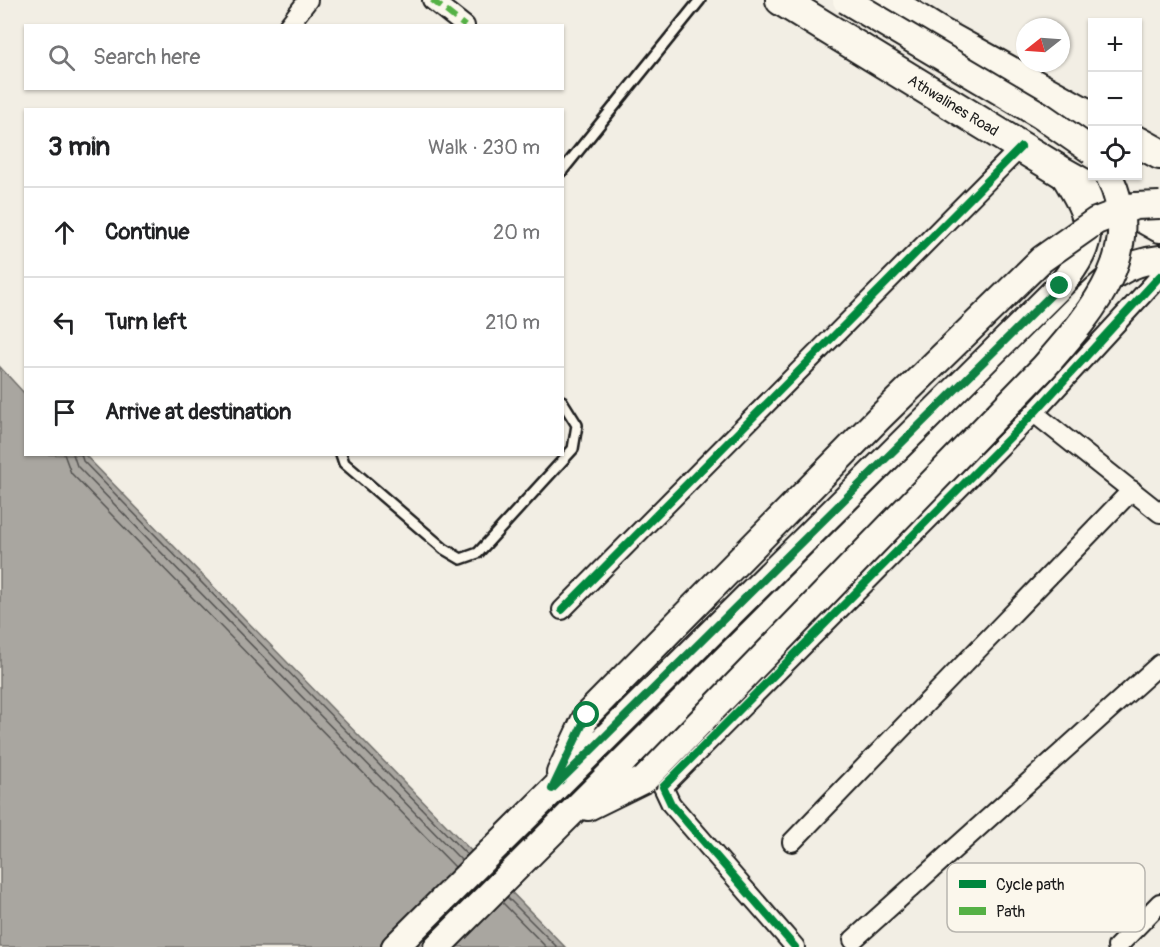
<!DOCTYPE html>
<meta charset="utf-8">
<style>
body{margin:0;font-family:Pangolin,sans-serif;background:#f6f6f6;color:#202124}
.controls{position:absolute;right:18px;top:18px;display:grid;overflow:hidden;border-radius:0px;box-shadow:0 2px 4px #0004}
.controls button{width:54px;height:54px;display:grid;place-items:center;padding:0;border:0;border-bottom:2px solid #e0e0e0;background:#fff;color:#202124;font:30px sans-serif}
.compass{position:absolute;left:1016px;top:18px;width:54px;height:54px;border-radius:50%;background:#fff;box-shadow:0 2px 4px #0004;rotate:253deg}
.stop{position:absolute;width:18px;height:18px;margin:-14px;border:4px solid #0b8043;border-radius:50%;background:#fff}
.stop.end{background:#0b8043;border-color:#fff;box-shadow:0 2px 6px #0008}
.list{margin:0;padding:0;list-style:none}
h2{display:flex;justify-content:space-between;align-items:center;height:78px;margin:0;padding:0 24px;font-size:26px}
h2 small{font-size:20px;font-weight:400;color:#757577}
.list li{display:grid;grid-template-columns:39px 1fr auto;gap:18px;align-items:center;box-sizing:border-box;height:90px;padding:0 24px;border-top:2px solid #e0e0e0}
.list b{display:block;font-size:22px;white-space:nowrap}
.list em{font-size:20px;font-style:normal;color:#757577}
.icon{flex:none;width:33px;height:33px;fill:none;stroke:currentColor;stroke-width:2;stroke-linecap:round;stroke-linejoin:round}
.map{position:relative;flex:none;width:1160px;height:947px;overflow:hidden}
.search{position:absolute;background:#fff;box-shadow:0 2px 4px #0004;left:24px;top:24px;width:540px;height:66px;display:flex;align-items:center;gap:15px;box-sizing:border-box;padding:0 21px;border-radius:0px;color:#757577;font-size:22px}
.panel{position:absolute;background:#fff;box-shadow:0 2px 4px #0004;left:24px;top:108px;width:540px;height:348px;border-radius:0px}
.map>svg:first-child{display:block}
.water{fill:#a9a6a0;stroke:#716f6b;stroke-width:1.5}
.lines{fill:none;stroke-linecap:round;stroke-linejoin:round}
.shore{stroke:#545351;stroke-width:1.5}
.service-casing{stroke:#1c1c1c;stroke-width:14}
.minor-casing{stroke:#1c1c1c;stroke-width:22}
.secondary-casing{stroke:#1c1c1c;stroke-width:30}
.primary-casing{stroke:#1c1c1c;stroke-width:34}
.service{stroke:#fbf7ec;stroke-width:9}
.minor{stroke:#fbf7ec;stroke-width:18}
.secondary{stroke:#fbf7ec;stroke-width:26}
.primary{stroke:#fbf7ec;stroke-width:30}
.secondary-bridge-casing{stroke:#1c1c1c;stroke-width:30;stroke-linecap:butt}
.secondary-bridge{stroke:#fbf7ec;stroke-width:26}
.quiet{stroke:#55b145;stroke-width:6;stroke-dasharray:12 6;stroke-linecap:butt}
.cycleway-casing{stroke:#fbf7ec;stroke-width:11}
.cycleway{stroke:#00873e;stroke-width:8}
.route{stroke:#0b8043;stroke-width:8}
.labels{text-anchor:middle;stroke-width:5;stroke-linejoin:round;paint-order:stroke}
.street-label{font-size:15px;fill:#1c1c1c;stroke:#fbf7ec}
.key{fill:#fbf7ec;stroke:#b8b5ae;stroke-width:1.5}
.key-label{font-size:16px;fill:#1c1c1c}
</style>
<div class="map">
<svg width="1160" height="947" viewBox="0 0 1160 947">
<rect width="100%" height="100%" fill="#f2eee4"/>
<filter id="ink" filterUnits="userSpaceOnUse"><feTurbulence type="fractalNoise" baseFrequency=".0167" numOctaves="2"/><feDisplacementMap in="SourceGraphic" scale="12" xChannelSelector="R" yChannelSelector="G"/><feConvolveMatrix kernelMatrix="1 2 1 2 8 2 1 2 1" color-interpolation-filters="sRGB"/></filter>
<g filter="url(#ink)">
<!-- water -->
<path class="water" d="M 0,367 L 25,394 L 26,454 L 85,455 L 565,947 L 0,947 Z"/>
<g class="lines">
<!-- shore -->
<path class="shore" d="M 64,454 L 71,473 L 455,867
M 73,454 L 77,466 L 462,861
M 81,454 L 83,461 L 467,855
M 507,897 L 557,947
M 502,902 L 546,947"/>
<!-- service casing -->
<g class="service-casing">
<path id="service" d="M 562,171 L 700,0
M 341,454 L 344,463 L 444,549 L 461,559 L 478,553 L 573,449 L 577,425 L 562,401"/>
</g>
<!-- minor casing -->
<g class="minor-casing">
<path id="minor" d="M 432,0 L 465,26
M 288,26 L 308,0
M 1034,413 L 1160,513
M 562,610 L 1021,147
M 792,842 L 1132,490
M 853,940 L 1160,664
M 795,947 L 671,804 L 663,787 L 1034,413 L 1160,276
M 1117,947 L 1160,903"/>
</g>
<!-- secondary casing -->
<g class="secondary-casing">
<path id="secondary" d="M 560,773 L 587,715
M 588,807 L 645,779
M 395,947 L 1060,286 C 1099,238 1093,221 1062,172
M 437,947 L 1080,305 C 1104,281 1125,262 1160,259"/>
</g>
<!-- primary casing -->
<g class="primary-casing">
<g id="primary">
<path id="s1" d="M 781,0 L 1062,172 L 1160,227"/>
<path d="M 887,0 L 938,32 L 1092,117"/>
<path d="M 1138,142 L 1160,154"/>
</g>
</g>
<!-- service -->
<use href="#service" class="service"/>
<!-- minor -->
<use href="#minor" class="minor"/>
<!-- secondary -->
<use href="#secondary" class="secondary"/>
<!-- primary -->
<use href="#primary" class="primary"/>
<!-- secondary-bridge casing -->
<g class="secondary-bridge-casing">
<path id="secondary-bridge" d="M 846,0 L 1040,115 L 1092,151
M 587,715 L 879,418 L 1042,259 L 1096,221 L 1135,206 L 1160,205
M 645,779 L 1044,367 C 1091,313 1147,252 1109,176"/>
</g>
<!-- secondary-bridge -->
<use href="#secondary-bridge" class="secondary-bridge"/>
<!-- quiet -->
<path class="quiet" d="M 432,0 L 465,26"/>
<!-- cycleway casing -->
<g class="cycleway-casing">
<path id="cycleway" d="M 562,610 L 1021,147
M 795,947 L 671,804 L 663,787 L 1034,413 L 1160,276"/>
</g>
<!-- cycleway -->
<use href="#cycleway" class="cycleway"/>
</g>
</g>
<g class="lines" filter="url(#ink)">
<!-- route -->
<path class="route" d="M 587,715 L 552,789 L 1060,286"/>
</g>
<g class="labels">
<!-- street labels -->
<g class="street-label">
<text dy="5" stroke="none"><textPath href="#s1" startOffset="202">Athwalines Road</textPath></text>
</g>
</g>
<!-- legend -->
<rect x="947" y="863" width="198" height="69" rx="9" class="key"/>
<rect x="959" y="880" width="27" height="8" fill="#00873e"/>
<rect x="959" y="907" width="27" height="8" fill="#55b145"/>
<g class="key-label">
<text x="996" y="890">Cycle path</text>
<text x="996" y="917">Path</text>
</g>
</svg>
<div class="controls">
<button>+</button>
<button>−</button>
<button><svg class="icon" aria-label="locate" viewBox="0 0 24 24"><circle cx="12" cy="12" r="6"/><path d="M12 2v4M12 18v4M2 12h4M18 12h4"/></svg></button>
</div>
<svg class="compass" viewBox="-18 -18 36 36"><path d="M0-13l5 13h-10z" fill="#e53935"/><path d="M0 13l5-13h-10z" fill="#757577"/></svg>
<div class="stop" style="left:587px;top:715px"></div>
<div class="stop end" style="left:1060px;top:286px"></div>
<div class="search"><svg class="icon" aria-label="search" viewBox="0 0 24 24"><circle cx="10" cy="10" r="6"/><path d="M15 15l6 6"/></svg>Search here</div>
<section class="panel">
<h2>3 min<small>Walk · 230 m</small></h2>
<ul class="list">
<li><svg class="icon" aria-label="ahead" viewBox="0 0 24 24"><path d="M12 20V5M6 11l6-6 6 6"/></svg><div><b>Continue</b></div><em>20 m</em></li>
<li><svg class="icon" aria-label="left" viewBox="0 0 24 24"><path d="M17 20v-9H6M10 6l-5 5 5 5"/></svg><div><b>Turn left</b></div><em>210 m</em></li>
<li><svg class="icon" aria-label="arrive" viewBox="0 0 24 24"><path d="M6 21V4h12l-3 4 3 4H6"/></svg><div><b>Arrive at destination</b></div></li>
</ul>
</section>
</div>
